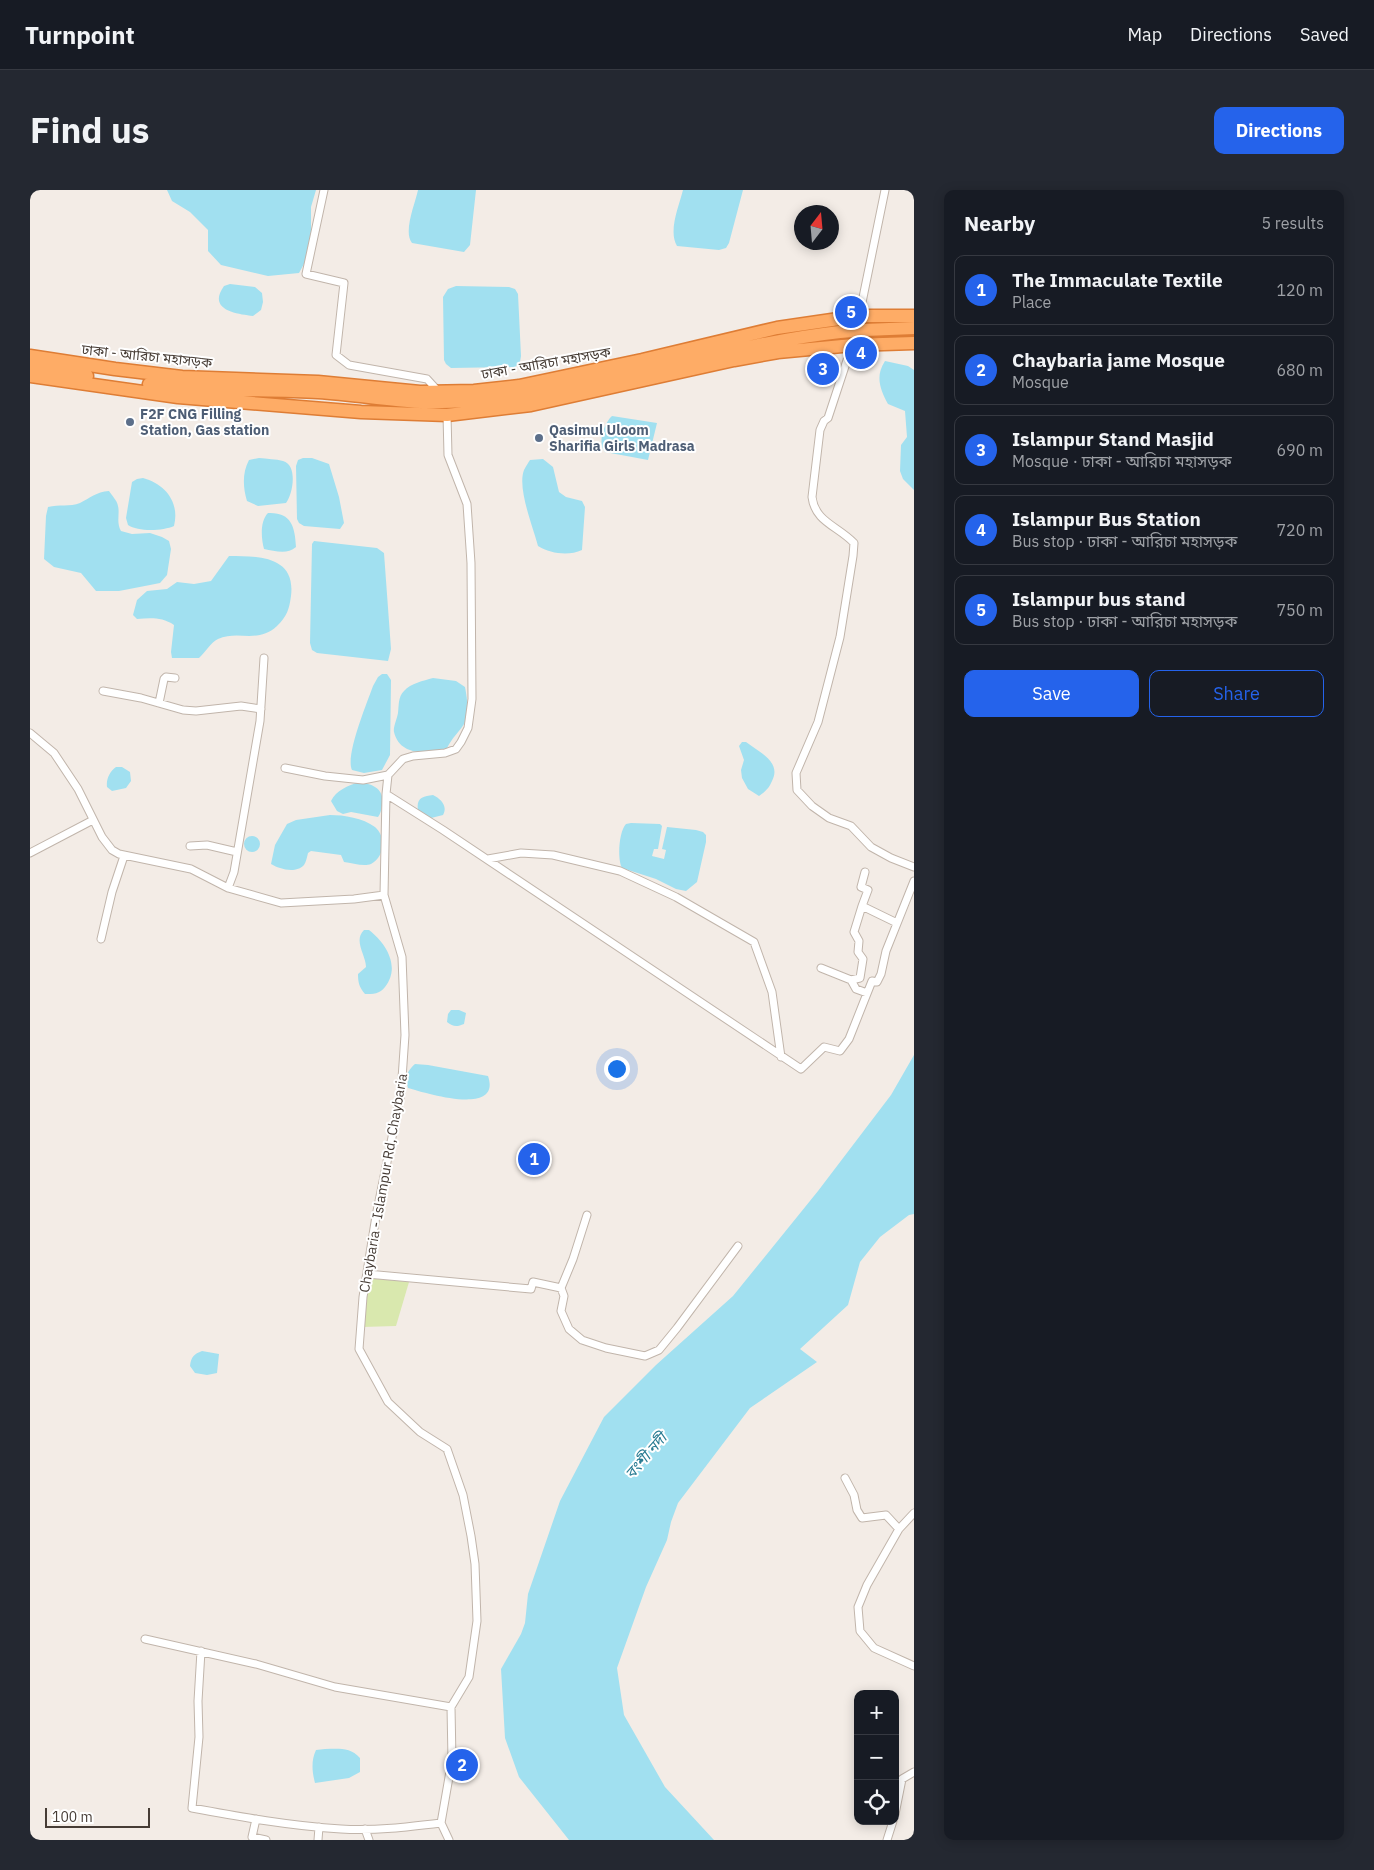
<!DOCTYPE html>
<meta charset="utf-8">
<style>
body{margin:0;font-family:"IBM Plex Sans","Noto Sans Bengali",sans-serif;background:#242831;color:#f1f3f6}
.controls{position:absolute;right:15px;bottom:15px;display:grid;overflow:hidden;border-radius:10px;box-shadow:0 2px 12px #0003}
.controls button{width:45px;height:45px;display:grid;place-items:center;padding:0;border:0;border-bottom:1px solid #363941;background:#171b24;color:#f1f3f6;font:25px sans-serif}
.compass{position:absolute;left:764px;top:15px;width:45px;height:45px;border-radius:50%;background:#171b24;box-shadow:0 2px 12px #0003;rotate:16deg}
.scale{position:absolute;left:15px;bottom:12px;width:105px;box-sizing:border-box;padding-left:5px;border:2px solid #463c35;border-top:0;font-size:14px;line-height:18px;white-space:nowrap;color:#463c35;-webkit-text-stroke:4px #fff;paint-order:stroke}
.you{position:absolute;left:586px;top:878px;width:18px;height:18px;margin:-12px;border:4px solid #fff;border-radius:50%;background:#1a73e8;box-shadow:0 0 0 8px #1a73e833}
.badge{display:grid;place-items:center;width:32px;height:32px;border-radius:50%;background:#2563eb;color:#fff;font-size:16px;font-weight:700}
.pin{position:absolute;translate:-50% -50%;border:2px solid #fff;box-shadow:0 1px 5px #0006}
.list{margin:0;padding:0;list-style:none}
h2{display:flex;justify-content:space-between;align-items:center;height:65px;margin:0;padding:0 20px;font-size:21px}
h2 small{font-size:16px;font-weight:400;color:#9ea1a6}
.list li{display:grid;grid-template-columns:32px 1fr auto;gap:15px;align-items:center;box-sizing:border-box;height:70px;margin:0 10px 10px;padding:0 10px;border:1px solid #363941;border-radius:10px}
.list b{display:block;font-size:19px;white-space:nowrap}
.list p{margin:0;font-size:16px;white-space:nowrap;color:#9ea1a6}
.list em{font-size:16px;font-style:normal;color:#9ea1a6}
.actions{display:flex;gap:10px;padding:15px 20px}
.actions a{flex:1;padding:11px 0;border:1px solid #2563eb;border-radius:10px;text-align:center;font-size:18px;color:#2563eb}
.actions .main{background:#2563eb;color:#fff}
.icon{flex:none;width:28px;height:28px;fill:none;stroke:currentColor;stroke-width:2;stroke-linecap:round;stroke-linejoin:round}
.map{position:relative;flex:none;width:884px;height:1650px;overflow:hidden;border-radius:10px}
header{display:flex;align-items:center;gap:30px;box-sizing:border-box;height:70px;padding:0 25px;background:#171b24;border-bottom:1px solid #363941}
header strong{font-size:24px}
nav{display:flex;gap:28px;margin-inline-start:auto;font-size:18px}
.intro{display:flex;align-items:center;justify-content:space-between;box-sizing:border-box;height:120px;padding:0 30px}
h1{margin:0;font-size:35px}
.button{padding:12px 22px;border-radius:10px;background:#2563eb;color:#fff;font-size:18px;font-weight:700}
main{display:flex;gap:30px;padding:0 30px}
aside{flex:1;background:#171b24;border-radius:10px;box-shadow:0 2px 12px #0003}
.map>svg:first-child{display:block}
.green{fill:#d9e8ae}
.water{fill:#a1e0f0}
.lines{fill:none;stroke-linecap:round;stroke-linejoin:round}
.street-casing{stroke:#c1b5ab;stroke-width:9}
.highway-casing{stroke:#de7d35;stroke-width:15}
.street{stroke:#fff;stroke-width:7}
.highway{stroke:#feac66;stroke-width:12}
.highway-bridge-casing{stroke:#de7d35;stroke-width:15;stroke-linecap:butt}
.highway-bridge{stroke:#feac66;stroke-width:12}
.service-dot{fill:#5c6f8a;stroke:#fff;stroke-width:2}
.labels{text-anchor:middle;stroke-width:4;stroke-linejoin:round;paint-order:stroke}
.street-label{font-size:14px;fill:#463c35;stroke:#fff}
.service-label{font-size:14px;font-weight:bold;fill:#4e5e75;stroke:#fff;text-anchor:start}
.water-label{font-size:15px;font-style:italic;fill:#287b92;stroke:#fff}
</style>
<header>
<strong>Turnpoint</strong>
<nav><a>Map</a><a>Directions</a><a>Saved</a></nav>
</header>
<div class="intro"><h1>Find us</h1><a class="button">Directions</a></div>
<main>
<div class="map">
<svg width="884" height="1650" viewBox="0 0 884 1650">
<rect width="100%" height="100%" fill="#f3ece6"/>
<!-- green -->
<path class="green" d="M 340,1088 L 379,1092 L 366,1136 L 332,1137 Z"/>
<!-- water -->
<path class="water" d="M 137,0 L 286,0 L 281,17 L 281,42 L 275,72 L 269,83 L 238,86 L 191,75 L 178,61 L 178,40 L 160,22 L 142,11 Z
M 388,0 L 446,0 L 440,55 L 434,62 L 382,53 C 373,42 385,14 388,0 Z
M 653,0 L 713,0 L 699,53 L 696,58 L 689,60 L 647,56 C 638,41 649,16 653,0 Z
M 200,94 L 225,97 L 232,103 L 233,112 L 231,120 L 223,126 C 206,124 177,120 194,96 Z
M 426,96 L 479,97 L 485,99 L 488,104 L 491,166 L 490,172 L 485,177 L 421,178 L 416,174 L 414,170 L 413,107 L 418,99 Z
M 855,171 L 878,176 L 884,180 L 884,300 L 873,289 L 870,281 L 871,255 L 877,247 L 875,221 L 858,214 C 850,199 845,186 855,171 Z
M 582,226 L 627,233 L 618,270 L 575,262 C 567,254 574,233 582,226 Z
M 229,268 C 237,269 246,269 253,271 C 268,275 263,304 256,313 L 228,316 L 217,311 C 213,298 212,283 219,270 Z
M 273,268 L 282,268 L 299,274 L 309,307 L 314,333 L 310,339 L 274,336 L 269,333 L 267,329 L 266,276 L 268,270 Z
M 513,269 L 523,277 L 529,302 L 536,307 L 552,311 L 555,317 L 552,360 C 539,366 521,364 508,356 C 503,337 487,298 494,280 C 496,276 498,273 500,270 Z
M 113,288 C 135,294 150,312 144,336 C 133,341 108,342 98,335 L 96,328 L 102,292 L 107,289 Z
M 79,301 C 82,306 87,310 88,316 C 90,324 86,332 91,341 L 102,344 L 120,343 L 132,347 L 139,351 L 141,359 L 137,385 L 130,393 L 120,395 L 89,401 L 66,401 L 51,383 L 24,377 L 14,369 L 16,326 L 18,317 C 29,314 40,317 50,313 C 60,308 66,302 79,301 Z
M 238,323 C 261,322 265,336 266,357 C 257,365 245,361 234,359 C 231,348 230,331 238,323 Z
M 284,351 L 347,358 L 354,363 L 361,459 L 358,471 L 287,463 L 282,460 L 280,453 L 282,354 Z
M 199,366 C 228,366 266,366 261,406 C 259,420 257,426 247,436 C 228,454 208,440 188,449 C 181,452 175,463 169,468 L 142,468 L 141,462 L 144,435 C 132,427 121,428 107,429 L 103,425 L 107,410 L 117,401 L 137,399 L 147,392 L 164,394 L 181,391 Z
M 352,484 L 357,484 L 361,490 L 360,565 L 352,580 L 334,583 L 322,580 C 315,566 337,513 343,496 L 348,487 Z
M 403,488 L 426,491 L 435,497 C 437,508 440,524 434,534 C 429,542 422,548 417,558 C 399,564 370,567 364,542 C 363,537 367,529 368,523 C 369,515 368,507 374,501 C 381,493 393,491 403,488 Z
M 712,552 L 716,552 C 729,562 752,572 742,591 C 739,598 736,601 729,606 L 718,599 L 712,588 L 711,580 L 714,570 L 709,556 Z
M 86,577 L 92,577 L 100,582 L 101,591 L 96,598 L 82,601 L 77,597 C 76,589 80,581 86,577 Z
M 329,592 C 343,594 355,599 352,615 C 351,620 351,623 348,627 L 321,622 L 313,624 L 307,621 L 301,611 C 306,600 318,596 329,592 Z
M 403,605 C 411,609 418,616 413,625 L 401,628 L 388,620 C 386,608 393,606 403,605 Z
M 300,625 C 314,625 333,628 345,637 C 356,646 355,667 341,674 C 334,677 322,673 314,672 L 311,665 L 281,661 L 278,663 C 277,667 276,672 274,675 C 266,684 249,679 241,674 L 245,655 L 257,634 L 266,630 Z
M 601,633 L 630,634 L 632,636 L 628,659 L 624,659 L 622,666 L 634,669 L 636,660 L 632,659 L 637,637 L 666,640 L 673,642 L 676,645 L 676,652 L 667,692 L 656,701 L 646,699 L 626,689 L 592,678 C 587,669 589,641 596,634 Z
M214 654a8 8 0 1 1 16 0a8 8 0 1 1-16 0Z
M 334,740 L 339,740 C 356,753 371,777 355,797 C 350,804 343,804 335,804 C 329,797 328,792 328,784 L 336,777 C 336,765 323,751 334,740 Z
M 421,820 L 429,820 L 436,823 L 434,834 C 427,837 423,837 417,832 L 418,824 Z
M 884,865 L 884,1024 L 879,1025 L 850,1047 L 830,1072 L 818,1115 L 770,1159 L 787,1172 L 720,1218 L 648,1313 L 641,1332 L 637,1350 L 616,1397 L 587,1478 L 594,1525 L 635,1597 L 684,1650 L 539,1650 L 489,1587 L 475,1548 L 471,1479 L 491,1444 L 495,1433 L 498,1404 L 530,1311 L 574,1227 L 626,1175 L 703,1106 L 788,1001 L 861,905 Z
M 385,874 L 398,875 L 458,886 C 472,927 395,903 378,898 C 375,887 377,881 385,874 Z
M 172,1161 L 189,1164 L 187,1183 L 177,1185 L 165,1183 L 160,1176 C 161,1167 164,1164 172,1161 Z
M 295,1559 C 309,1559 320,1557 330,1568 L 330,1582 L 319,1588 L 285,1593 C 282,1581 281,1571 286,1560 Z"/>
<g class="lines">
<!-- street casing -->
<g class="street-casing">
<path id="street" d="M 294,0 L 276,84 L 314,93 L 306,165 L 319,175 L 397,189 L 409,202
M 829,127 L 855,0
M 823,152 L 798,228 L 794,231 L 790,240 L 782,307 C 785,332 808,336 824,353 L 823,366 L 810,447 L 788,532 L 766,583 L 767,600 L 782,616 L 799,628 L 821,636 L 841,657 L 861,668 L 884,677
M 73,501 L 111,508 L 153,520 L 166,521 L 211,516 L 231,519
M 129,513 L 134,489 L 136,487 L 145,488
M 0,543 L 24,563 L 48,599 L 72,647 L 82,660 L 89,664 L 161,679 L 198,698 L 251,713 L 324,709 L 354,705 L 372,767 L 375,845 L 371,903 L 346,1026 L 333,1107 L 329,1159 L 358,1212 L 390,1242 L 417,1259 L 433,1305 L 441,1346 L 445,1374 L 447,1431 L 439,1487 L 421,1517 L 422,1570 L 411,1633
M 255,578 L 295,586 L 333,590 L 358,585 L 373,569 L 383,566 L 415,563 L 426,559 L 431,552 L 438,538 L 442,509 L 441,373 L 437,314 L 418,265 L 417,225
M 356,604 L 358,585
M 160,656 L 177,655 L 207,662
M 0,663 L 63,630
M 458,669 L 491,663 L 523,665 L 590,681 L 646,707 L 724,752 L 742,802 L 751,867
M 835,682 L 831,697 L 838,700 L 832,716 L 867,733
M 198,698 L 204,682 L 230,531 L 234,468
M 354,705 L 356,604 L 413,640 L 771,879 L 794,857 L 810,861 L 819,849 L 842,791 L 847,792 L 851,784 L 856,761 L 884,691
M 832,716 L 824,742 L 829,751 L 828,762 L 833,769 L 830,788 L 821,790 L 826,799 L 837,803
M 71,749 L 82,702 L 94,666
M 791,778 L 821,790
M 337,1084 L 501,1099 L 503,1092 L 531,1098 L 543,1069 L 557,1025
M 531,1098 L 534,1106 L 531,1121 L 539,1139 L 552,1150 L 576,1158 L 615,1166 L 629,1160 L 647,1138 L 708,1056
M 815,1288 L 824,1305 L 827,1320 L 832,1328 L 856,1325 L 869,1339
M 884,1323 L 869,1339 L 837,1395 L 828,1417 L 830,1441 L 844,1458 L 884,1476
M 115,1449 L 226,1474 L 305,1497 L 421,1517
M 171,1461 L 168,1511 L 169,1547 L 162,1618 C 211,1627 261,1636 311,1639 C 345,1641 378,1637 411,1633
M 865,1624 L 872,1589 L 884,1582
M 226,1629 L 222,1647 L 236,1650
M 411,1633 L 419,1650
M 335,1639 L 339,1650
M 288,1650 L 289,1637
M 857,1650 L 863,1631"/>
</g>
<!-- highway casing -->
<g class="highway-casing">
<path id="highway" d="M 835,140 L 884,138
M 0,166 L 85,179 L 152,187 L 288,192 L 390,202 L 444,201 L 489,196 L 612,170 L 747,138 L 829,126 L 884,126
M 0,176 L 57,186
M 0,186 L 148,207 L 331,222 L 417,225 L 501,215 L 704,170 L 748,162 L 823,155 L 884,153
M 119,194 C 175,202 232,199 288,202 C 322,204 356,210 390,212 C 424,213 458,210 492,205 C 599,190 702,154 810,142"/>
</g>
<!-- street -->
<use href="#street" class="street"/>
<!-- highway -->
<use href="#highway" class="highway"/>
<!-- highway-bridge casing -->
<g class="highway-bridge-casing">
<path id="highway-bridge" d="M 810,142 L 835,140"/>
</g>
<!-- highway-bridge -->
<use href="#highway-bridge" class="highway-bridge"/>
</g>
<!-- markers -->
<g class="service-dot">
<circle cx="100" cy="232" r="5"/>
<circle cx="509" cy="248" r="5"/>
</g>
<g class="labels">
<!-- street labels -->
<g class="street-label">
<text transform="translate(117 166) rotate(6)" y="5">ঢাকা - আরিচা মহাসড়ক</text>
<text transform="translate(516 173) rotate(-10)" y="5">ঢাকা - আরিচা মহাসড়ক</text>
<text transform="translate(353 993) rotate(-80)" y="5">Chaybaria - Islampur Rd, Chaybaria</text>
</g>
<!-- service labels -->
<g class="service-label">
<text x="110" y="229">F2F CNG Filling<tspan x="110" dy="16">Station, Gas station</tspan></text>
<text x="519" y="245">Qasimul Uloom<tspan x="519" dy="16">Sharifia Girls Madrasa</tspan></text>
</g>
<!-- water labels -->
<g class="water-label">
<text transform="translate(616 1266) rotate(-49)" y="5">বংশী নদী</text>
</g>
</g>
</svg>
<div class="controls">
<button>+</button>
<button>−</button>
<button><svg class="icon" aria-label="locate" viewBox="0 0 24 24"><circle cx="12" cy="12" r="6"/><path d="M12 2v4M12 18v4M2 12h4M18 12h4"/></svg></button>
</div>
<svg class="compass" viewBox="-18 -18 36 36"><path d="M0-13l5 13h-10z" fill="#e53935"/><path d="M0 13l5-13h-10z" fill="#9ea1a6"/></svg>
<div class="scale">100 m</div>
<div class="you"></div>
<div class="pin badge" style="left:504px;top:969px">1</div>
<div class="pin badge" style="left:432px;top:1575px">2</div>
<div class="pin badge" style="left:793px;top:179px">3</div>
<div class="pin badge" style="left:831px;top:163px">4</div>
<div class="pin badge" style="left:821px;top:122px">5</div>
</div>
<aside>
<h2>Nearby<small>5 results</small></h2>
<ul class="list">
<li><span class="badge">1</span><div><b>The Immaculate Textile</b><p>Place</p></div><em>120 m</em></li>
<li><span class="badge">2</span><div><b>Chaybaria jame Mosque</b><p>Mosque</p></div><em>680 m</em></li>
<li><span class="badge">3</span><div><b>Islampur Stand Masjid</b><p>Mosque · ঢাকা - আরিচা মহাসড়ক</p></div><em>690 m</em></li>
<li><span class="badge">4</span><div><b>Islampur Bus Station</b><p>Bus stop · ঢাকা - আরিচা মহাসড়ক</p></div><em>720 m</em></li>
<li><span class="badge">5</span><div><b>Islampur bus stand</b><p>Bus stop · ঢাকা - আরিচা মহাসড়ক</p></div><em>750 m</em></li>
</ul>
<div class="actions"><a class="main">Save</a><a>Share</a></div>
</aside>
</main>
